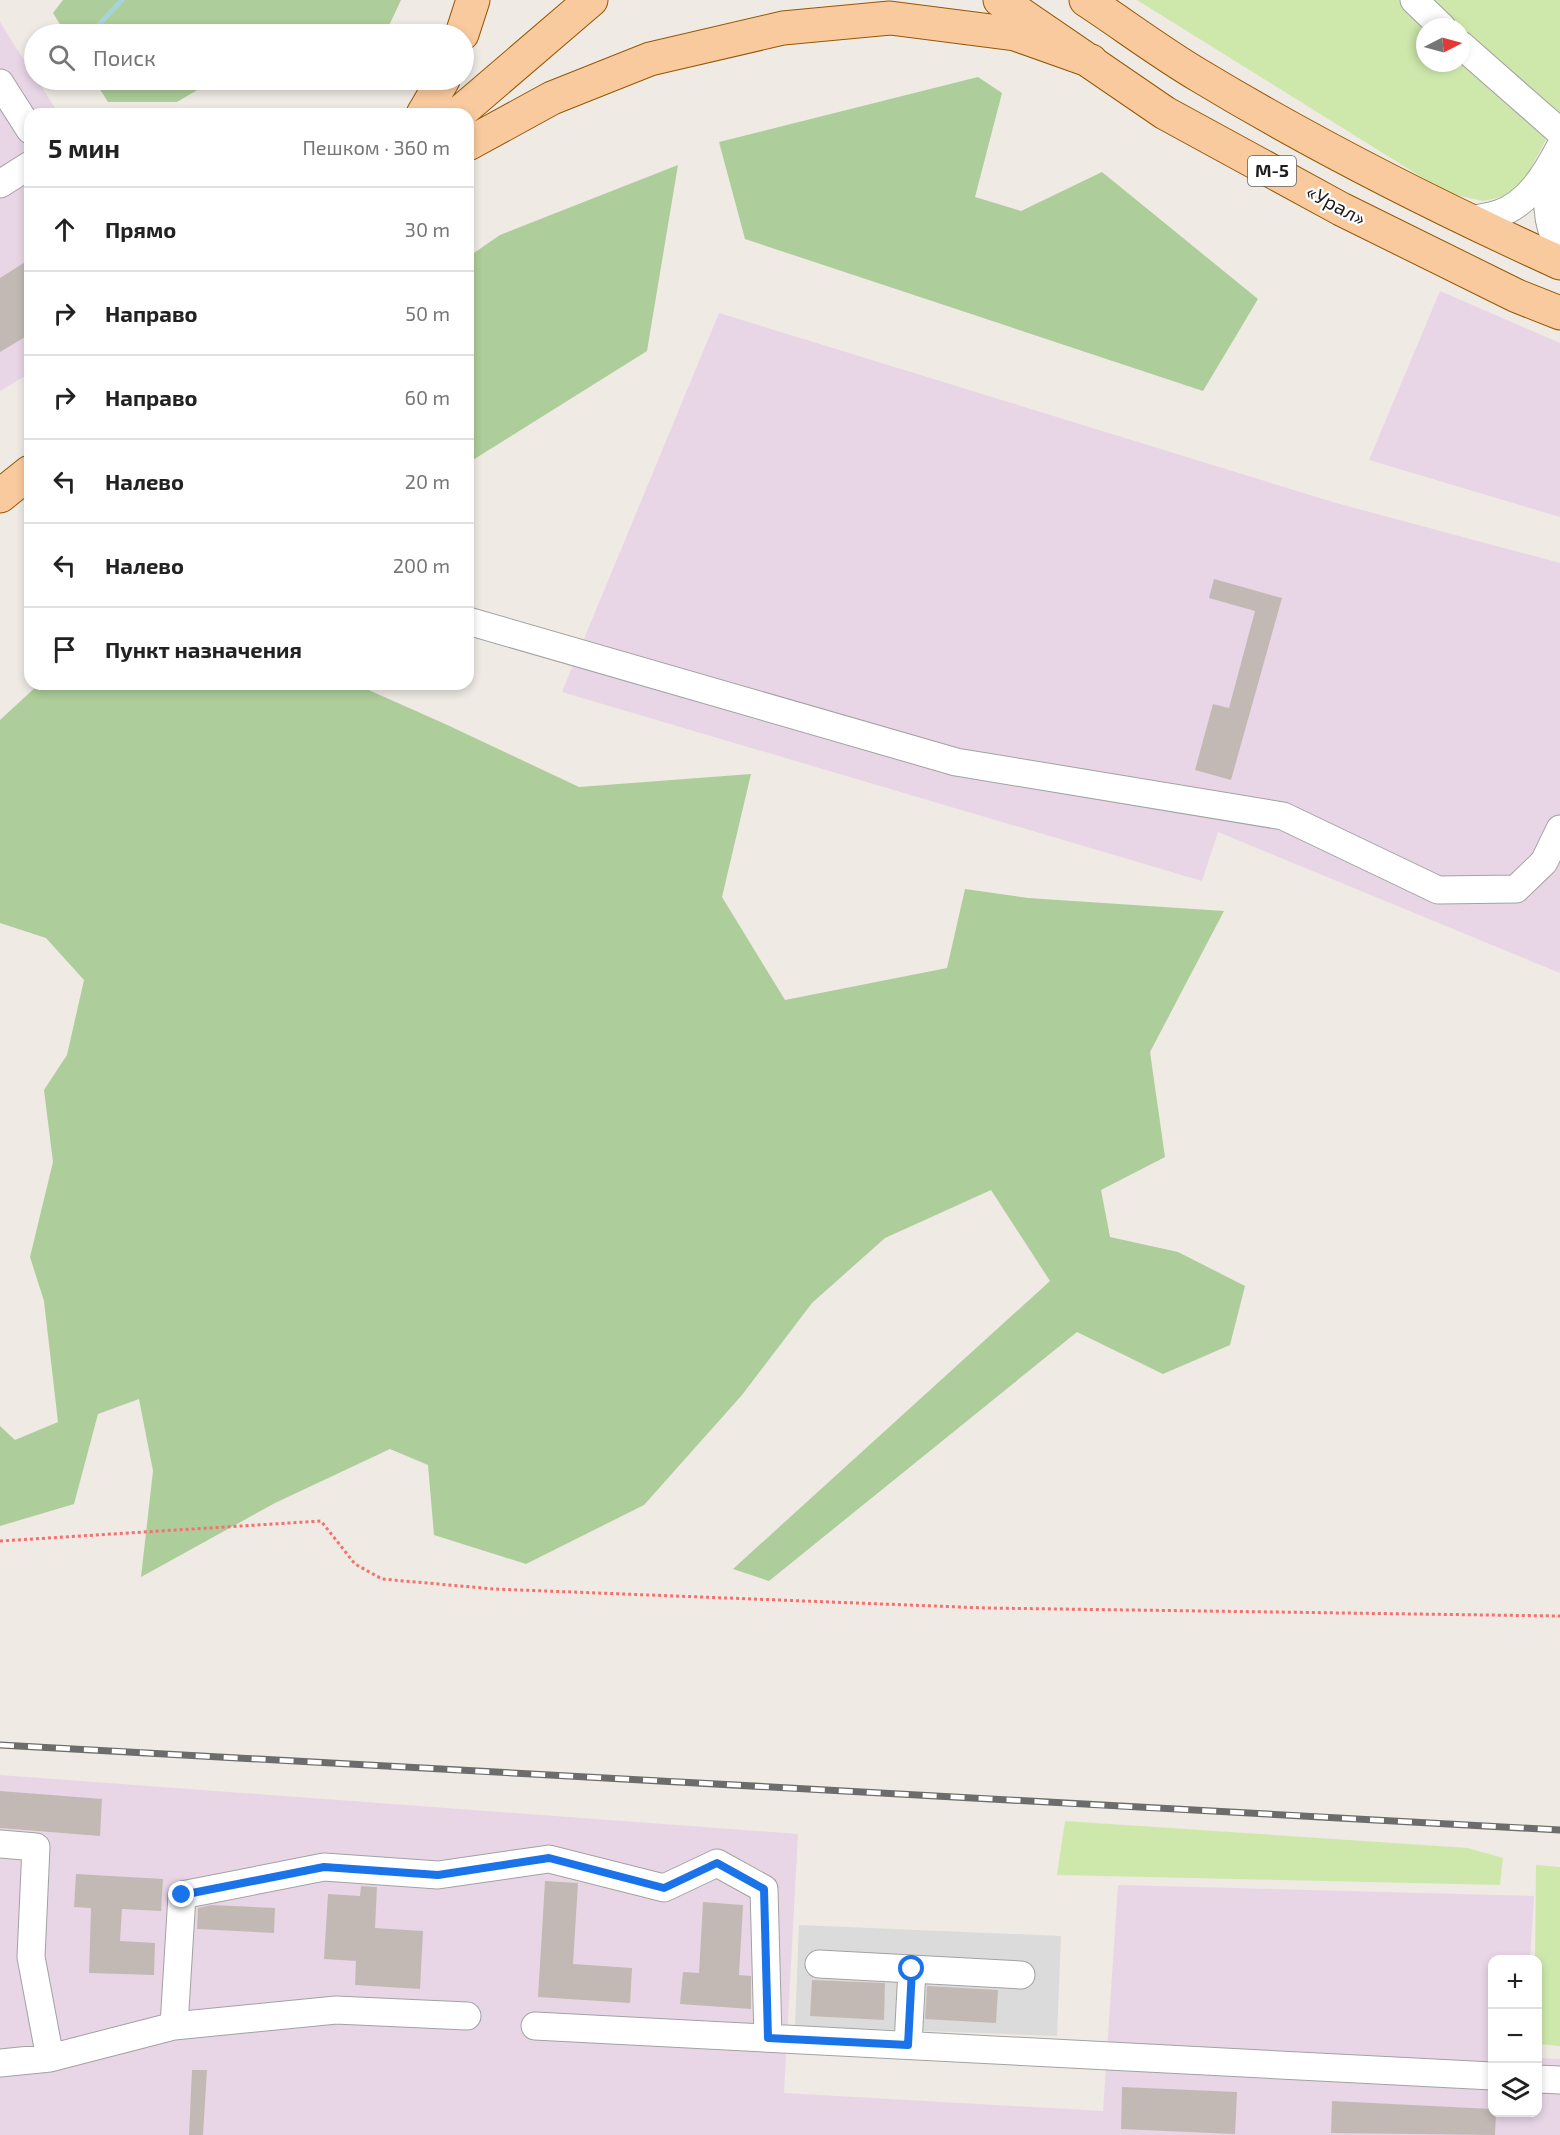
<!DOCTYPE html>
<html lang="ru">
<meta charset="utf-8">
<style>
body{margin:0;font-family:"Exo 2",sans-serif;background:#f6f6f6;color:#222}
.controls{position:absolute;right:18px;bottom:18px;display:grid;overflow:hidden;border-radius:12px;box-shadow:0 3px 9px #0003}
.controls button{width:54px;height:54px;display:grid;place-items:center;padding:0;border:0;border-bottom:2px solid #e0e0e0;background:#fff;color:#222;font:30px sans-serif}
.compass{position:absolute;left:1416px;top:18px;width:54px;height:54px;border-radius:50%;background:#fff;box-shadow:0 3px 9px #0003;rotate:84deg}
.stop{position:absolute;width:18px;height:18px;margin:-14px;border:4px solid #1a73e8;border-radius:50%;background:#fff}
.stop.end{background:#1a73e8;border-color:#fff;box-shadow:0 2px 6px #0008}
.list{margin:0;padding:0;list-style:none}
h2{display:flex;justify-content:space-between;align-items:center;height:78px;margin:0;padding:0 24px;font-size:26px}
h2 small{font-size:20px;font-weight:400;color:#767676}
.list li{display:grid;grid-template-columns:39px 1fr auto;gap:18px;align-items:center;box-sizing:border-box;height:84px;padding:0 24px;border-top:2px solid #e0e0e0}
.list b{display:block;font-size:22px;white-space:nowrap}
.list em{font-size:20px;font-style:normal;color:#767676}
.icon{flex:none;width:33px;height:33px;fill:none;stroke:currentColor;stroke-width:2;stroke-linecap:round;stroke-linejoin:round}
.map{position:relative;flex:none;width:1560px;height:2135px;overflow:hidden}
.search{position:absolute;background:#fff;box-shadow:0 3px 9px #0003;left:24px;top:24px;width:450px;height:66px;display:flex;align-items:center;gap:15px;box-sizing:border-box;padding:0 21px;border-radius:33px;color:#767676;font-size:22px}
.panel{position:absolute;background:#fff;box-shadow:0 3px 9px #0003;left:24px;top:108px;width:450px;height:582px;border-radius:18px}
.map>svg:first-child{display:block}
.residential{fill:#dcdbdb}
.industrial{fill:#e8d6e6}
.grass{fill:#cee8ab;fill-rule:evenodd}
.forest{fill:#adcd9a}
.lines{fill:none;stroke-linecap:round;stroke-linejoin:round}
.stream{stroke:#a5d4db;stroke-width:5}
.building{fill:#c3b9b4}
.minor-casing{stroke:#a2a2a2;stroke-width:29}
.major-casing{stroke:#945804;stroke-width:35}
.path{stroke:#f6706e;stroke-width:3;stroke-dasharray:3 3;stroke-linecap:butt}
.minor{stroke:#fff;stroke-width:27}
.major{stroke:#f9ca9e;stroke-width:33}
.rail-casing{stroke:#6c6c6c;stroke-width:7}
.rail{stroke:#fff;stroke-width:4.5;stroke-dasharray:14;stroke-linecap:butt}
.route{stroke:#1a73e8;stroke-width:8}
.labels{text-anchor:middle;stroke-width:4.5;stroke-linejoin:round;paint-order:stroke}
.shield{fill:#fff;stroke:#626262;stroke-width:1.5}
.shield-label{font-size:18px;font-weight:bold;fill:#1e1e1e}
.street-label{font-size:20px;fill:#1e1e1e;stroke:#fff}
</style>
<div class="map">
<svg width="1560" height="2135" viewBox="0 0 1560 2135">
<rect width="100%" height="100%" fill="#efeae4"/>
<!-- residential -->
<path class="residential" d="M 799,1925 L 1061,1936 L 1057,2036 L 795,2026 Z"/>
<!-- industrial -->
<path class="industrial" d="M 0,22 L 34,76 L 34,80 L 37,80 L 59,114 L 30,114 L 30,373 L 0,391 Z
M 1440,291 L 1560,343 L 1560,517 L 1369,460 Z
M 719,313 L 1336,503 L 1560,563 L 1560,973 L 1218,832 L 1202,881 L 562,692 Z
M 0,1775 L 798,1834 L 784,2093 L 1103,2111 L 1118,1885 L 1534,1896 L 1530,1959 L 1492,1960 L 1492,2112 L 1538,2112 L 1538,2058 L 1560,2059 L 1560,2135 L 0,2135 Z"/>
<!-- grass -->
<path class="grass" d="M 1137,0 L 1560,0 L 1560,114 L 1522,184 L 1501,197 L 1483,201 L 1447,193 ZM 1425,27 L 1461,27 L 1461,63 L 1425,63 Z
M 1065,1821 L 1468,1848 L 1503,1858 L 1500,1885 L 1057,1875 Z
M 1536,1865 L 1560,1867 L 1560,2046 L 1538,2044 L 1538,1960 L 1535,1959 Z"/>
<!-- forest -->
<path class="forest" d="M 63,0 L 401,0 L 385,34 L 66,34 L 53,13 Z
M 978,77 L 1002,93 L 975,197 L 1021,211 L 1102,172 L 1258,299 L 1203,391 L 745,239 L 719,142 Z
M 94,80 L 214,80 L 177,102 L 108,102 Z
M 678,165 L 647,351 L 468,463 L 468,257 L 500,235 Z
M 39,684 L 355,684 L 443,723 L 579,787 L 751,774 L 722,897 L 785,1000 L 947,968 L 965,889 L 1028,898 L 1224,911 L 1150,1052 L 1165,1157 L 1101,1190 L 1110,1237 L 1178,1252 L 1245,1286 L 1230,1345 L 1163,1374 L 1077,1332 L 769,1581 L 733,1569 L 1050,1281 L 991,1190 L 885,1238 L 812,1303 L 742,1395 L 644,1505 L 526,1564 L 434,1535 L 428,1465 L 390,1449 L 275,1503 L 141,1577 L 153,1471 L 139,1399 L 98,1414 L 74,1504 L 0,1526 L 0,1426 L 15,1440 L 58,1422 L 44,1301 L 30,1257 L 53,1162 L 44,1090 L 67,1055 L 84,980 L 46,938 L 0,923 L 0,720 Z"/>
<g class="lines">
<!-- stream -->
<path class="stream" d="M 90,34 L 122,0"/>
</g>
<!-- building -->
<path class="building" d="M 30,259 L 30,334 L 0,352 L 0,278 Z
M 1214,579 L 1282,598 L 1231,780 L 1195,770 L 1213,704 L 1229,708 L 1255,611 L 1209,598 Z
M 0,1791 L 102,1799 L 100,1836 L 0,1828 Z
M 76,1874 L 163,1879 L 161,1911 L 122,1909 L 120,1941 L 155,1943 L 154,1975 L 89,1973 L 91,1908 L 74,1907 Z
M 545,1881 L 578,1883 L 573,1964 L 632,1968 L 630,2003 L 538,1997 Z
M 361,1886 L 377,1887 L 375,1928 L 423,1931 L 420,1989 L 355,1985 L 356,1961 L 324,1959 L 328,1894 L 360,1896 Z
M 703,1902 L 743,1905 L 739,1975 L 751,1976 L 751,2009 L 680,2004 L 683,1972 L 699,1973 Z
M 211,1905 L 275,1908 L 274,1933 L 197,1929 L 198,1908 Z
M 812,1980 L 885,1983 L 884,2020 L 810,2016 Z
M 927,1986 L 998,1990 L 996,2023 L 925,2019 Z
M 192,2070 L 207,2070 L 203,2135 L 189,2135 Z
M 1122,2087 L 1237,2092 L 1235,2134 L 1121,2129 Z
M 1332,2101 L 1492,2109 L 1492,2112 L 1496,2112 L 1495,2135 L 1331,2133 Z"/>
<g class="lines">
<!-- minor casing -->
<g class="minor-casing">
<path id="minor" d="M 1414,0 L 1442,27
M 1461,45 L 1560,132
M 0,83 L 30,130
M 1551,166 C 1547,195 1544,222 1560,248
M 0,184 L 30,165
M 1466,221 C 1477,219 1488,217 1498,214 C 1528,204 1546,174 1560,147
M 468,621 L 956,762 L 1283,816 L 1438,890 L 1516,889 L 1544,862 L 1560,829
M 0,1844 L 36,1847 L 31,1957 L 50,2058
M 819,1964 L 1021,1975
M 174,2026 L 182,1895 L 324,1867 L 438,1875 L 549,1859 L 664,1888 L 717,1863 L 764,1889 L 768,2038
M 535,2026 L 1492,2076
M 908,2045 L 912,1969
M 0,2063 L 50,2058 L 174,2026 L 336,2010 L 467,2016
M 1538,2079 L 1560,2080"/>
</g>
<!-- major casing -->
<g class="major-casing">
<path id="major" d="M 1000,0 L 1165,113 L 1341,209 L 1517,296 L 1560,313
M 1086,0 C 1124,25 1161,53 1200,76 C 1316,146 1437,207 1560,263
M 462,34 L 473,0
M 423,114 L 443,80
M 458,114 L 591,0
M 468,144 L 552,98 L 650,59 L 783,28 L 890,18 L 1015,34 L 1091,61
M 0,496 L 30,472"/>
</g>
<!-- path -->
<path class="path" d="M 0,1541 L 321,1521 L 355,1564 L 382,1579 L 494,1589 L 986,1608 L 1560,1616"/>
<!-- minor -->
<use href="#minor" class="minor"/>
<!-- major -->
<use href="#major" class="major"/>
<!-- rail casing -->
<g class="rail-casing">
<path id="rail" d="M 0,1745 L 1560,1830"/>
</g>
<!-- rail -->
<use href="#rail" class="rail"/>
</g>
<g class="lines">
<!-- route -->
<path class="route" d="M 182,1895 L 324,1867 L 438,1875 L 549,1858 L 664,1888 L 717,1863 L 764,1889 L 768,2038 L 908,2045 L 912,1969"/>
</g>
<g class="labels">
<!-- shield labels -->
<rect class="shield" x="1248" y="156" width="48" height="30" rx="4.5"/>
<g class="shield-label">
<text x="1272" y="177">М-5</text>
</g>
<!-- street labels -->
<g class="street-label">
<text transform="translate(1336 205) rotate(28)" y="7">«Урал»</text>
</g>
</g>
</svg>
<div class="controls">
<button>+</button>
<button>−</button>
<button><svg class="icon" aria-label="layers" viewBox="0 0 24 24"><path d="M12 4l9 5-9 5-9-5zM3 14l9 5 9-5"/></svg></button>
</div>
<svg class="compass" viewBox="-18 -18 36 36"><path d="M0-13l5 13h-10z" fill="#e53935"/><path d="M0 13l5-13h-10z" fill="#767676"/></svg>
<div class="stop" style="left:912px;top:1969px"></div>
<div class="stop end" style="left:182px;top:1895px"></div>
<div class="search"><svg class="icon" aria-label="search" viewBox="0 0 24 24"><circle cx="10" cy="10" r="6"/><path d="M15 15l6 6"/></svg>Поиск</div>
<section class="panel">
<h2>5 мин<small>Пешком · 360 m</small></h2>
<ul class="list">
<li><svg class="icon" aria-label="ahead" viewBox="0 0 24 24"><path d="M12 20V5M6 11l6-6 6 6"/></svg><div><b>Прямо</b></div><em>30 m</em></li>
<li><svg class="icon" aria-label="right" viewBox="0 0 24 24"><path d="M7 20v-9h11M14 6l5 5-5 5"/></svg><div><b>Направо</b></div><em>50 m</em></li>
<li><svg class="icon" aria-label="right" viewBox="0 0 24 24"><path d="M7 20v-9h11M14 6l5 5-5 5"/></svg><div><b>Направо</b></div><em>60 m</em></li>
<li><svg class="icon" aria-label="left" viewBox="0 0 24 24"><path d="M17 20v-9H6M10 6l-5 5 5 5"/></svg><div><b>Налево</b></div><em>20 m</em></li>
<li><svg class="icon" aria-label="left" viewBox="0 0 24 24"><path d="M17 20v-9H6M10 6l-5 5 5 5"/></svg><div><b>Налево</b></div><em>200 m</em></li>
<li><svg class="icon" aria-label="arrive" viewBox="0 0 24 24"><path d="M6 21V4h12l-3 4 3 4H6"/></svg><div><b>Пункт назначения</b></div></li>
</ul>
</section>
</div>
